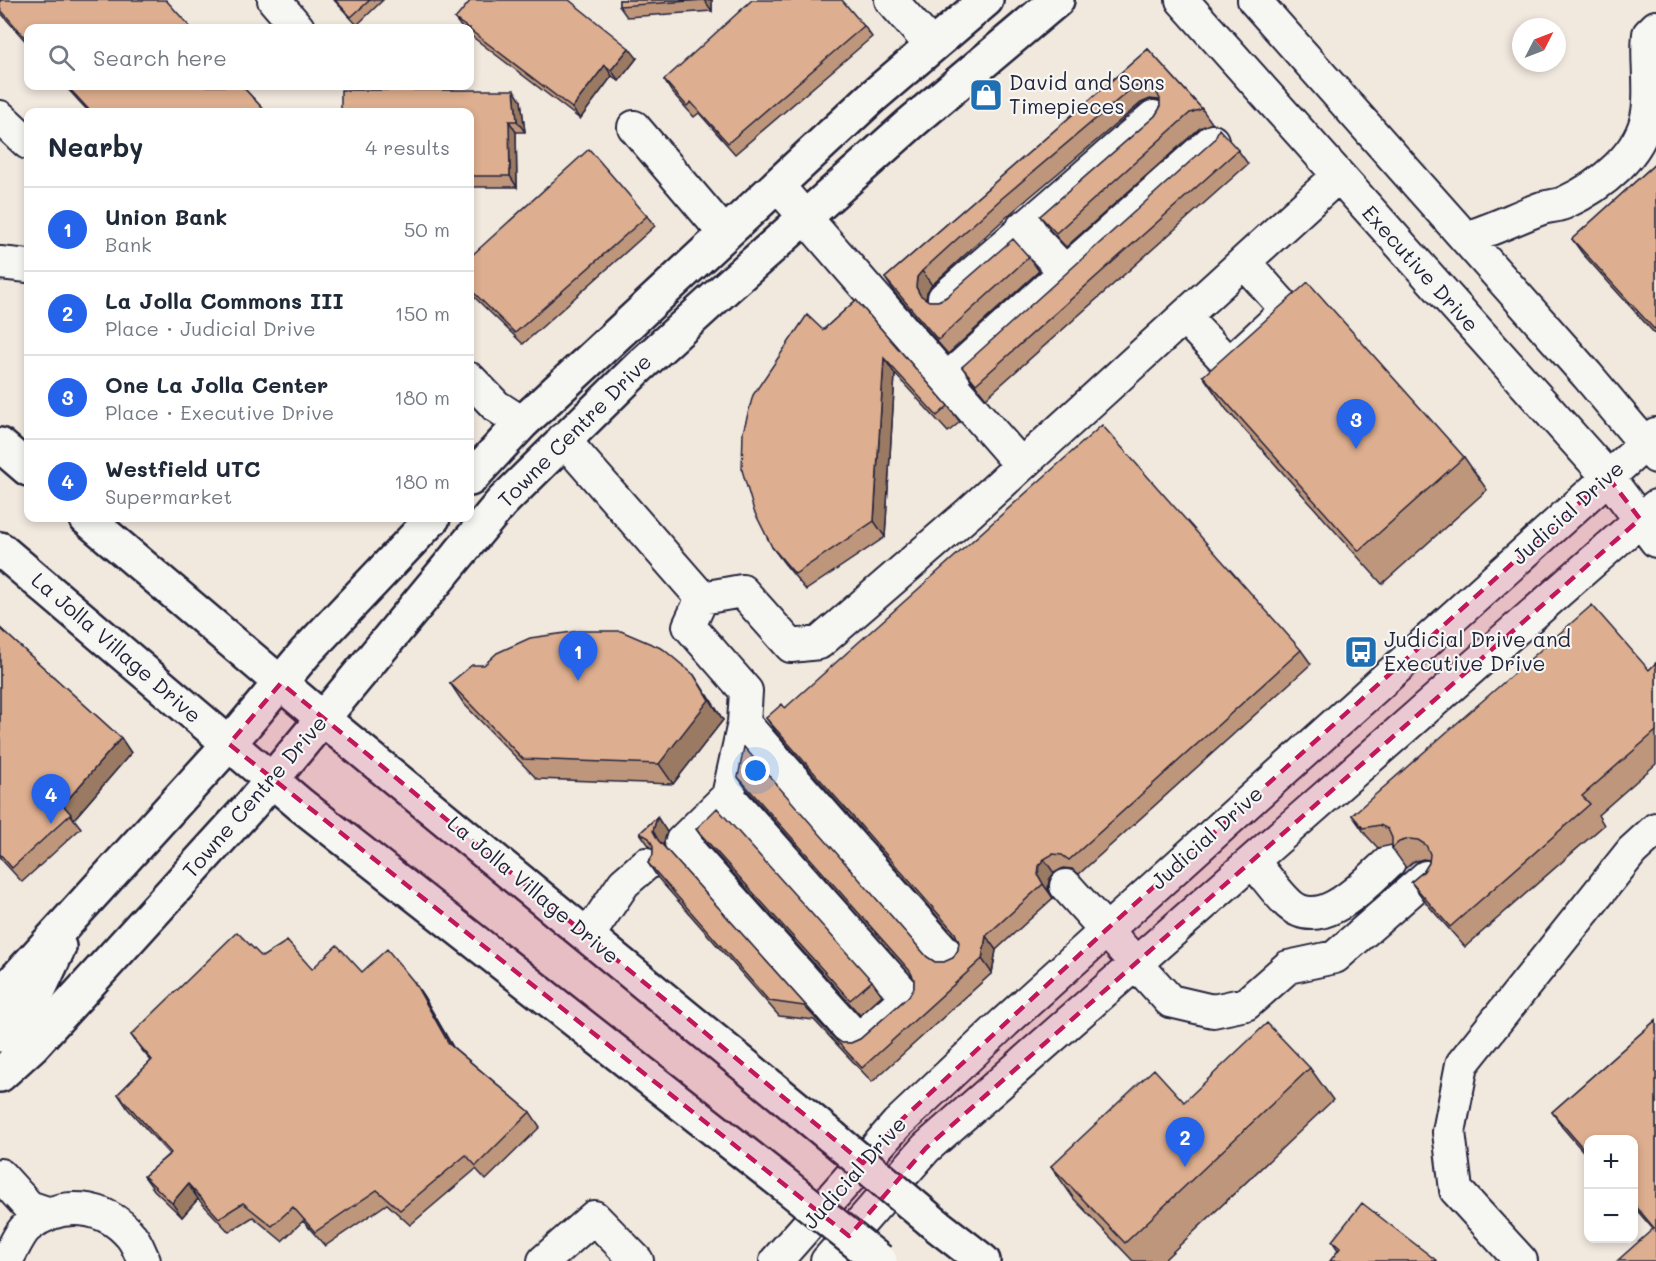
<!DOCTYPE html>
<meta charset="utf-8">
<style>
body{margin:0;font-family:Mali,sans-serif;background:#f6f6f7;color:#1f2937}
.controls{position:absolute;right:18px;bottom:18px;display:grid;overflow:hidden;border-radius:12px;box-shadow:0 3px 9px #0003}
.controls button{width:54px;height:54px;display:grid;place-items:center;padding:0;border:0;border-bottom:2px solid #e0e1e3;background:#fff;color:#1f2937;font:30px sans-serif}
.compass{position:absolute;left:1512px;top:18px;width:54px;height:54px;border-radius:50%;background:#fff;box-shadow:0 3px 9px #0003;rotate:48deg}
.you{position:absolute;left:756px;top:771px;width:21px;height:21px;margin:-15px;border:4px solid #fff;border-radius:50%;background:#1a73e8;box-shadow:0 0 0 9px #1a73e833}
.badge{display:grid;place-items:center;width:39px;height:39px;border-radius:50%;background:#2563eb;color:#fff;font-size:20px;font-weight:700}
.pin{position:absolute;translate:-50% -50px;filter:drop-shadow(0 2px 3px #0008)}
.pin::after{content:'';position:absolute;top:32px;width:21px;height:18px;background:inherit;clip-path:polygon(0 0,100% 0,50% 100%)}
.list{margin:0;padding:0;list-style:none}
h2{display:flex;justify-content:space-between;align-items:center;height:78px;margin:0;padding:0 24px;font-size:26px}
h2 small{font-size:20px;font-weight:400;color:#747a83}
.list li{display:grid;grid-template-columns:39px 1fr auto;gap:18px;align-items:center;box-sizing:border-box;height:84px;padding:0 24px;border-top:2px solid #e0e1e3}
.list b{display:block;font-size:22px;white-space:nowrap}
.list p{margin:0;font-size:20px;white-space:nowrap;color:#747a83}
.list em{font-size:20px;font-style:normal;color:#747a83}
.icon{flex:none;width:33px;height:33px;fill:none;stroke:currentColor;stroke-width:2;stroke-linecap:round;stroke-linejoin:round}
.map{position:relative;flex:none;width:1656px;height:1261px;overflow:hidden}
.search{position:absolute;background:#fff;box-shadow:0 3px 9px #0003;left:24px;top:24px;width:450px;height:66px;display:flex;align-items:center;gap:15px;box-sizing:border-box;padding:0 21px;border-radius:12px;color:#747a83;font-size:22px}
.panel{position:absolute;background:#fff;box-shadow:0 3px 9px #0003;left:24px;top:108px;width:450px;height:414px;border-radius:12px}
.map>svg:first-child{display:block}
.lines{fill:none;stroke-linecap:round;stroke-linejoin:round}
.minor-casing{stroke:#22223b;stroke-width:36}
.major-casing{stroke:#22223b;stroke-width:38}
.minor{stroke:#f6f6f2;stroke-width:32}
.major{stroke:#f6f6f2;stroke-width:33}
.major-bridge-casing{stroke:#22223b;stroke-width:38;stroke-linecap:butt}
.major-bridge{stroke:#f6f6f2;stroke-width:33}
.wall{fill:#be967b;stroke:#22223b;stroke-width:1.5}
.shaded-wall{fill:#9b7a64;stroke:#22223b;stroke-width:1.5}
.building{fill:#ddae8f;stroke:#22223b;stroke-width:1.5}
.marked{fill:#c2185b;fill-opacity:0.2;stroke:#c2185b;stroke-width:4.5;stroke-dasharray:12 8;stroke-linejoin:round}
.labels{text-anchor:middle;stroke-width:4.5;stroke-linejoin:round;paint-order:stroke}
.poi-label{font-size:21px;fill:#22223b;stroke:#f6f6f2;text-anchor:start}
.street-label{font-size:21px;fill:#22223b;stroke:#f6f6f2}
</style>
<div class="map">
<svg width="1656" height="1261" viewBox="0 0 1656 1261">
<rect width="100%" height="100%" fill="#f1e8de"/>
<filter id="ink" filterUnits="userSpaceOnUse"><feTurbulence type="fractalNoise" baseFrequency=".0167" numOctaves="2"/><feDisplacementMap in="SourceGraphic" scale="12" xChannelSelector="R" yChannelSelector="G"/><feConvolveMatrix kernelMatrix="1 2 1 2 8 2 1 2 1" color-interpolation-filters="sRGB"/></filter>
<g filter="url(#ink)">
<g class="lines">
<!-- minor casing -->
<g class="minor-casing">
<path id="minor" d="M 274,0 L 298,28
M 891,0 L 932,46
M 1182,0 L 1608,477 L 1656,541
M 1254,0 L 1587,375 L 1656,457
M 0,117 L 28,143
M 634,127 L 725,234
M 777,185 L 1021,465
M 1465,238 C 1492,230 1515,218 1542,208 C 1549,206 1557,206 1564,203 C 1601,186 1642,154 1648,112 C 1652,86 1646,60 1649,34 L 1656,27
M 0,263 L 28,266
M 1065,272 L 1212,141
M 944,298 L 1153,117
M 1184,317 L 1229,364 L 1287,310 L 1244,262
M 470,379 L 496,406 L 522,423
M 947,379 L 1065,272 L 1023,227
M 563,439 L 702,598 L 689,626 L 746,691 L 744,723 L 951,959
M 702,598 L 742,591 L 791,646 L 819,643 L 969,513 L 1337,177
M 728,796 L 907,997 L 858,1040 L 681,842 L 728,796 L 744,723
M 1253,862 C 1265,875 1276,892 1289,904 C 1322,934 1366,882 1389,862
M 1066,886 L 1170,1001 L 1213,1011 L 1246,1004 L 1288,967 L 1335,957 L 1426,877
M 588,936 L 624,883 L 646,864
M 0,1175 L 29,1207 L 47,1213
M 6,1261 C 13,1250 19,1233 28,1226 C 60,1200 105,1204 131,1236 C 137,1243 140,1253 144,1261
M 544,1261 L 594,1217 L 637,1261
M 776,1261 L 897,1124 L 1005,1022 L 1656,434
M 827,1261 L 926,1148 L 1656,506
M 1521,1261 L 1456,1190 L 1449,1132 L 1462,1064 L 1632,851 L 1656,829"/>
</g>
<!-- major casing -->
<g class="major-casing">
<path id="major" d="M 0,445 L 28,469
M 470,479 L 522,423 L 871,98 L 986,0
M 86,518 L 323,719 L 832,1137
M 0,549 L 301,805 L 785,1185
M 0,996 L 229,744 L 306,652 L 433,518
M 0,1035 L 38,992 L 59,947
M 0,1075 L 33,1045 L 251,805 L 502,502 L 639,367 L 727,287 L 911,123 L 1057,0
M 934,1223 L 983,1261"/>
</g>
<!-- minor -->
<use href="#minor" class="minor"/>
<!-- major -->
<use href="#major" class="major"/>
<!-- major-bridge casing -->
<g class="major-bridge-casing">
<path id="major-bridge" d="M 832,1137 L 934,1223
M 785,1185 L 880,1261"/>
</g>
<!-- major-bridge -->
<use href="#major-bridge" class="major-bridge"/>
</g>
<!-- wall -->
<path class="wall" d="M 0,0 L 28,28 L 28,44 L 0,12 Z
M 334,0 L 383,0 L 357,25 Z
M 619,0 L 712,0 L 712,11 L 627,17 L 619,6 Z
M 455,19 L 637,58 L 619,81 L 612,76 L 580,119 L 470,35 L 470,28 L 462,28 Z
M 864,26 L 872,37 L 735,154 L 699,113 L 694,117 L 671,91 L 664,80 Z
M 1148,49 L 1202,109 L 1212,123 L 1200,128 L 1066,247 L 1050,230 L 1040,216 L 1155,116 L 1160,108 L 1160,101 L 1159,100 L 1150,99 L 1141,103 L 1011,213 L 932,285 L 927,292 L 926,299 L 929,301 L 938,301 L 1029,257 L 1039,271 L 948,354 L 895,293 L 885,278 Z
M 65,86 L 242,86 L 266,112 L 89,112 Z
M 521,101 L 525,132 L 516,132 L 517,187 L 470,187 L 470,112 Z
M 1238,150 L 1248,164 L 986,398 L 972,381 L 962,367 Z
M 1656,163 L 1656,335 L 1582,253 L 1572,239 Z
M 647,216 L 655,226 L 523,344 L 470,293 L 470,257 Z
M 856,300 L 948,406 L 960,422 L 948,432 L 895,374 L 885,537 L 806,590 L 784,563 L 772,547 L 823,330 Z
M 1203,376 L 1464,457 L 1487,490 L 1382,584 L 1226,409 Z
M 0,628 L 121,738 L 131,753 L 74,819 L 81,828 L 22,882 L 0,858 Z
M 1301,650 L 1311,664 L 1079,874 L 1072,869 L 1063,868 L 1054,873 L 1049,880 L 1048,889 L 1053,898 L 996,950 L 992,973 L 872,1082 L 814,1020 L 779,1016 L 658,878 L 648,863 L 653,855 L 653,849 L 650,847 L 640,833 L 657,817 L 667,832 L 663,845 L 664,847 L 835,1038 L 842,1043 L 851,1043 L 860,1039 L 909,996 L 914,988 L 914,979 L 748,791 L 738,777 L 927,957 L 935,962 L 944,962 L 953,958 L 958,950 L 959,942 L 957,939 L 776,732 L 766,718 L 785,708 Z
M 1656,663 L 1656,764 L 1598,815 L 1604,825 L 1465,947 L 1426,903 L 1411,882 L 1424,871 L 1429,863 L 1429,860 L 1423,859 L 1413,862 L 1406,868 L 1392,848 L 1392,845 L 1378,848 L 1366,835 L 1352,815 L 1649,670 Z
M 450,683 L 708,695 L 723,720 L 673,784 L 537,779 L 464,704 Z
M 696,829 L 872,981 L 882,995 L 860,1015 L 706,843 Z
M 262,957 L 312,969 L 362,972 L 414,982 L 424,997 L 453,1047 L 530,1112 L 540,1127 L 486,1180 L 476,1169 L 410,1225 L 387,1204 L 325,1246 L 303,1221 L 282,1241 L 253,1217 L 229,1232 L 198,1199 L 182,1217 L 154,1190 L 144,1176 L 169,1154 L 128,1109 L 118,1094 L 151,1061 L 141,1049 L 131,1035 Z
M 1656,1020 L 1656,1261 L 1653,1229 L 1634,1207 L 1634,1140 L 1588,1140 L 1588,1157 L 1562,1127 L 1552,1112 Z
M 1310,1068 L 1333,1100 L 1163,1261 L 1133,1261 L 1074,1199 L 1051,1166 L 1184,1102 Z
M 1332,1241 L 1437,1261 L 1338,1250 Z"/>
<!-- shaded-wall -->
<path class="shaded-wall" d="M 704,0 L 712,0 L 712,11 Z
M 629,48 L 637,58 L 619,81 L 611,70 Z
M 605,65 L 612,76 L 580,119 L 572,108 Z
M 514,90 L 521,101 L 525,132 L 517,121 Z
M 509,121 L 516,132 L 517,187 L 510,176 Z
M 922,271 L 932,285 L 927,292 L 926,301 L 920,295 L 916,287 L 917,277 Z
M 884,358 L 895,374 L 885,537 L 874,521 Z
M 694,675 L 723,720 L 673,784 L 659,764 Z
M 121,738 L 131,753 L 74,819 L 63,805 Z
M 657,817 L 667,832 L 663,845 L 668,854 L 658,840 L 653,831 Z
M 1044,859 L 1054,873 L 1049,880 L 1048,889 L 1053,898 L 1043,884 L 1038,875 L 1039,866 Z
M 986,936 L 996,950 L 992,973 L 982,959 Z
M 414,982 L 424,997 L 459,1058 L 449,1044 Z
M 188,1184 L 198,1199 L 182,1217 L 172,1203 Z"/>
<!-- building -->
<path class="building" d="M 0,0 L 166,0 L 191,28 L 28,28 L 28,41 L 0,9 Z
M 335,0 L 370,0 L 351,17 Z
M 471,0 L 569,0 L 629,48 L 611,70 L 605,65 L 572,108 L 470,30 L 470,28 L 468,28 L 455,19 Z
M 619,0 L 704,0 L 619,6 Z
M 752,0 L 842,0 L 864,26 L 728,143 L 691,102 L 687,106 L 664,80 Z
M 1148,49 L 1202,109 L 1190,113 L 1056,233 L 1040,216 L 1155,116 L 1160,108 L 1160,99 L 1156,91 L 1149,86 L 1140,85 L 1131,89 L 1001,199 L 922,271 L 917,277 L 916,287 L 920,295 L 929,301 L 938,301 L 945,298 L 1013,239 L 1029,257 L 938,340 L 885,278 Z
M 67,86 L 242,86 L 266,112 L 91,112 Z
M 341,90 L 514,90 L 517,121 L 509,121 L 510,176 L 470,176 L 470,112 L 341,112 Z
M 1219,129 L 1238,150 L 976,384 L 962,367 L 1214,140 Z
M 589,149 L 647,216 L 515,333 L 470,289 L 470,257 Z
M 1656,163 L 1656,327 L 1654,329 L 1572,239 Z
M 1308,282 L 1464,457 L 1359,551 L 1203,376 Z
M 856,300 L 948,406 L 937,416 L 884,358 L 874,521 L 795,574 L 772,547 L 754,511 L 742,470 L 743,432 L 753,395 L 807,315 L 823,330 Z
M 1102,425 L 1301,650 L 1069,860 L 1062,855 L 1053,854 L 1044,859 L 1039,866 L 1038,875 L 1043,884 L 986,936 L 982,959 L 862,1068 L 804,1006 L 769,1001 L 648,863 L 653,855 L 653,846 L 649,838 L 640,833 L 657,817 L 653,831 L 658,840 L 835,1038 L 842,1043 L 851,1043 L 860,1039 L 909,996 L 914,988 L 914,979 L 910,971 L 738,777 L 744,747 L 927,957 L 935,962 L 944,962 L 953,958 L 958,950 L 959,942 L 955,933 L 766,718 L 782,704 L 785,708 Z
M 1592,605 L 1649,670 L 1656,663 L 1656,731 L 1582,796 L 1590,804 L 1450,927 L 1411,882 L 1424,871 L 1429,863 L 1430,854 L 1426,845 L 1418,840 L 1409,839 L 1399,842 L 1392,848 L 1392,838 L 1388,829 L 1380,825 L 1363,828 L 1352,815 Z
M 0,628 L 121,738 L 63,805 L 71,814 L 12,868 L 0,854 Z
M 579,631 L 621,631 L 663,649 L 694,675 L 709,700 L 659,764 L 523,759 L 450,683 L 472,665 L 484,665 L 497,653 L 530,638 Z
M 717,808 L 872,981 L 850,1000 L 696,829 Z
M 237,932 L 262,957 L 287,941 L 312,969 L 337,945 L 362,972 L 387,949 L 414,982 L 449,1044 L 530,1112 L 476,1166 L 466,1155 L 400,1210 L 377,1190 L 315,1232 L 293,1207 L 272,1226 L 243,1203 L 219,1218 L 188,1184 L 172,1203 L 144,1176 L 171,1153 L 118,1094 L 152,1060 L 131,1035 Z
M 1656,1020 L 1656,1261 L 1617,1261 L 1654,1228 L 1634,1204 L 1634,1140 L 1588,1140 L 1588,1154 L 1552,1112 Z
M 1267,1023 L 1310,1068 L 1125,1243 L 1051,1166 L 1154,1069 L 1184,1102 Z
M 1362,1203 L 1437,1261 L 1330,1261 L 1340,1248 L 1332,1241 Z"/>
</g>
<!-- marked area -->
<path class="marked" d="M 1608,477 L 1640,519 L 926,1148 L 849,1236 L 229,744 L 281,683 L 863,1163 L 897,1124 L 1106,930 Z"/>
<!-- icons -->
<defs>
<g id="shop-square" transform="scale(1.725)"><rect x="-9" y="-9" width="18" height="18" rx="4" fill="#1f6fb2" stroke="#f6f6f2"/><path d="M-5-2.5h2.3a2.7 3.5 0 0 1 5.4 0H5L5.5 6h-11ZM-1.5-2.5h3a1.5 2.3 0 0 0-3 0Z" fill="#fff"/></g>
<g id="bus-square" transform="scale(1.725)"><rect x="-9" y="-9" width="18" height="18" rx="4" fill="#1f6fb2" stroke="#f6f6f2"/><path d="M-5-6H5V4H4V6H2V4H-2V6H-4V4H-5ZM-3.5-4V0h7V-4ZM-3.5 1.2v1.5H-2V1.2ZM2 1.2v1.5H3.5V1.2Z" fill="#fff"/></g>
</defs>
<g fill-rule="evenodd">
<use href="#shop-square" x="986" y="95"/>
<use href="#bus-square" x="1361" y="652"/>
</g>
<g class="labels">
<!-- poi labels -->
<g class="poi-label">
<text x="1009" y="90">David and Sons<tspan x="1009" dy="24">Timepieces</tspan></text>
<text x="1384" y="647">Judicial Drive and<tspan x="1384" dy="24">Executive Drive</tspan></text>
</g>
<!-- street labels -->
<g class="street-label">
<text transform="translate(1420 269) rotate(48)" y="7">Executive Drive</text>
<text transform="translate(575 431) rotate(-45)" y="7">Towne Centre Drive</text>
<text transform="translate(1568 513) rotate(-42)" y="7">Judicial Drive</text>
<text transform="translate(116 648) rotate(41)" y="7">La Jolla Village Drive</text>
<text transform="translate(255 797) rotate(-49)" y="7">Towne Centre Drive</text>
<text transform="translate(1207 838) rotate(-42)" y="7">Judicial Drive</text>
<text transform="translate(533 890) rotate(40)" y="7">La Jolla Village Drive</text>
<text transform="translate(855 1173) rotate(-48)" y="7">Judicial Drive</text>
</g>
</g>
</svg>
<div class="controls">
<button>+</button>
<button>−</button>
</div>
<svg class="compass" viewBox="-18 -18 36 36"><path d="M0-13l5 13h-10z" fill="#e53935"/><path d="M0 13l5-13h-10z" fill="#747a83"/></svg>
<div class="you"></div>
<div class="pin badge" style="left:578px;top:681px">1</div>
<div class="pin badge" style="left:1185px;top:1167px">2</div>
<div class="pin badge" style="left:1356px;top:449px">3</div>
<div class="pin badge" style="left:51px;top:824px">4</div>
<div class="search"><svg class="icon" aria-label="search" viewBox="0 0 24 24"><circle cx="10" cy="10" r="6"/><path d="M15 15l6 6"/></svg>Search here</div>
<section class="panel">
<h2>Nearby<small>4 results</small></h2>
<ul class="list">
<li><span class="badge">1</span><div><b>Union Bank</b><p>Bank</p></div><em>50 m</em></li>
<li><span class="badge">2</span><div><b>La Jolla Commons III</b><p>Place · Judicial Drive</p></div><em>150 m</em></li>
<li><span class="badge">3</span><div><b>One La Jolla Center</b><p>Place · Executive Drive</p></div><em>180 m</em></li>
<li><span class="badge">4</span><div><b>Westfield UTC</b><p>Supermarket</p></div><em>180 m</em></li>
</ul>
</section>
</div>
